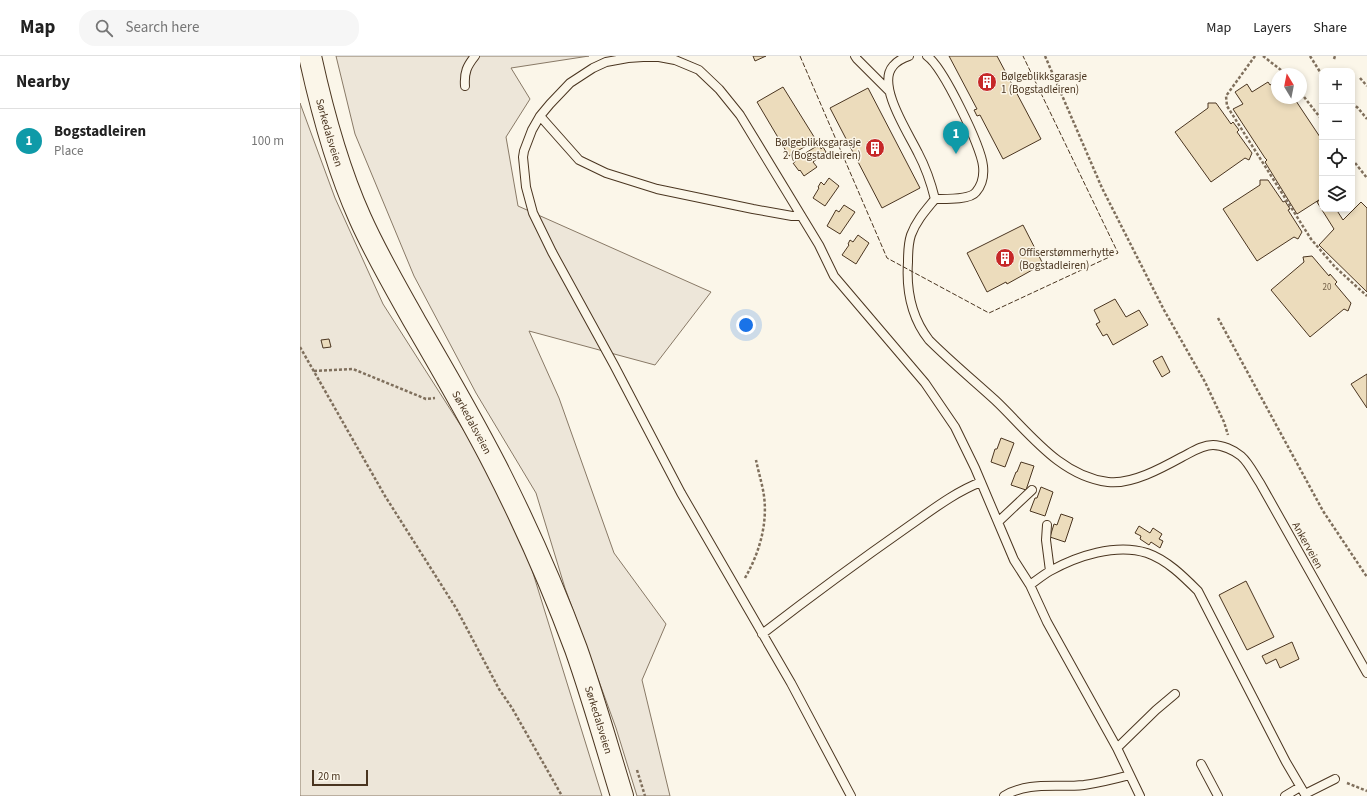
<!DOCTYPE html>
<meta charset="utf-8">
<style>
body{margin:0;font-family:"Source Sans 3",sans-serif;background:#f6f6f6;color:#222}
.controls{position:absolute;right:12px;top:12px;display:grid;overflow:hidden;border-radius:8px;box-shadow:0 2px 6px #0003}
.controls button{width:36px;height:36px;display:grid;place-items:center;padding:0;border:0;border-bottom:1px solid #e0e0e0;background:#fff;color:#222;font:20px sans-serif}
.compass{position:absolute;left:971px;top:12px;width:36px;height:36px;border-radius:50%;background:#fff;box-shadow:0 2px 6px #0003;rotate:350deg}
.scale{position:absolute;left:12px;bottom:10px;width:56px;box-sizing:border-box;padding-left:4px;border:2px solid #4a3520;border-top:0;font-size:11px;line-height:14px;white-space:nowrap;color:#4a3520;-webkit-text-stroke:3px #fbf6e9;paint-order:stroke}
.you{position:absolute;left:446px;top:269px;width:14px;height:14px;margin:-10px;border:3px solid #fff;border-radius:50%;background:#1a73e8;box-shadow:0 0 0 6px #1a73e833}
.badge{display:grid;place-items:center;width:26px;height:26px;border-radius:50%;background:#2563eb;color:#fff;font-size:13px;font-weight:700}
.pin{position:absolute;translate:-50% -33px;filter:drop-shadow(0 1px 2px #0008)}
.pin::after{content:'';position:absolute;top:21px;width:14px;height:12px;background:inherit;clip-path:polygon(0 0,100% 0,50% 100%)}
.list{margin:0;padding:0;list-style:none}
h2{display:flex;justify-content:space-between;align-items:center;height:52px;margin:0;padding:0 16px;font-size:17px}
h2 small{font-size:13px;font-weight:400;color:#767676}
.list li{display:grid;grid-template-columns:26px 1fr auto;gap:12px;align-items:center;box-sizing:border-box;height:64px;padding:0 16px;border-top:1px solid #e0e0e0}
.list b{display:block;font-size:15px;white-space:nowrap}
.list p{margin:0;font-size:13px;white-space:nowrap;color:#767676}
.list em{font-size:13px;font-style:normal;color:#767676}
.icon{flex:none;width:22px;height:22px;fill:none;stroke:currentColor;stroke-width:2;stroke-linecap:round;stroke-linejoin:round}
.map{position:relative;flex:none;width:1067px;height:740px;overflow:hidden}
header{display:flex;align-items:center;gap:24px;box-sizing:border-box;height:56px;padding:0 20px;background:#fff;border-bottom:1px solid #e0e0e0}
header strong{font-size:19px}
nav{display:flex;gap:22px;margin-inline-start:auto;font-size:14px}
.search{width:280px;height:36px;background:#f6f6f6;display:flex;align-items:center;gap:10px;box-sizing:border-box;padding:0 14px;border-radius:16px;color:#767676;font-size:15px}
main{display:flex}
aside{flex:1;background:#fff}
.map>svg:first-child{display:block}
.green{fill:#ede6d9;stroke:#887966}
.building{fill:#ecdcbc;stroke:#4a3520}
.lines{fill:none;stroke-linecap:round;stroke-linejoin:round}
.lane-casing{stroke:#4a3520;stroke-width:10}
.secondary-casing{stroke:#4a3520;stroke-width:24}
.path{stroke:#7f6f5c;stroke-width:2.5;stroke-dasharray:3 2;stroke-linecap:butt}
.lane{stroke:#fbf6e9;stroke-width:8}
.secondary{stroke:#fbf6e9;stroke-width:22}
.fence{stroke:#4a3520;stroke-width:1;stroke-dasharray:5 2;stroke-linecap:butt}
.labels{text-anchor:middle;stroke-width:3;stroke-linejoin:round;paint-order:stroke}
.number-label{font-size:9px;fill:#725f47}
.poi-label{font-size:11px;fill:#4a3520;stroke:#fbf6e9;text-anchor:start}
.street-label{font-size:11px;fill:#4a3520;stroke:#fbf6e9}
</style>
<header>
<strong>Map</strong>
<div class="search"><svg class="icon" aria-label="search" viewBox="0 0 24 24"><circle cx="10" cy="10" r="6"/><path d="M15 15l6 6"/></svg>Search here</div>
<nav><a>Map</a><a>Layers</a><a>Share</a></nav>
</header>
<main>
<aside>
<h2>Nearby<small></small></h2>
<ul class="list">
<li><span class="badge" style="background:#0f9aa8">1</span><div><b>Bogstadleiren</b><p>Place</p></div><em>100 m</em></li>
</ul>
</aside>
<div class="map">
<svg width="1067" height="740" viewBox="0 0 1067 740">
<rect width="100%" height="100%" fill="#fbf6e9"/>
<!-- green -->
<path class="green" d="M 36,0 L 289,0 L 211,12 L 230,43 L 206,81 L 218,150 L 411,236 L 355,309 L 229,275 L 259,342 L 314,497 L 366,568 L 342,624 L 370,740 L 337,740 L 316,672 L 265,532 L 236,437 L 176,337 L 114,220 L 55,78 Z
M 0,47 L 35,142 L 83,248 L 168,381 L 224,488 L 302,740 L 0,740 Z"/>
<!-- building -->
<path class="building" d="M 453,0 L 466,0 L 455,5 Z
M 649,0 L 697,0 L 741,83 L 703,103 L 680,59 L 677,60 L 674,54 L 677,53 Z
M 977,25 L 977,42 L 994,42 L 1022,84 L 1022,142 L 997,158 L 965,106 L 967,104 L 965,102 L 933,53 L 943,48 L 935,36 L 947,28 L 952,36 L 968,26 L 970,29 Z
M 483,31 L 516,84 L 489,100 L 457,46 Z
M 568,32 L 620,132 L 582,152 L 530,52 Z
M 908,47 L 916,47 L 931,68 L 933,66 L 939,74 L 937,76 L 952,97 L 949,104 L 945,102 L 911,126 L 875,76 L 908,52 Z
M 517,90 L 517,91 L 520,90 L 521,93 L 523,91 L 526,96 L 513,106 L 517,111 L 504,120 L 500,114 L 499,115 L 493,107 L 495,106 L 494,104 Z
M 529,122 L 539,130 L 525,150 L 513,142 L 519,132 L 518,131 L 521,126 L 524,129 Z
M 960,124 L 968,124 L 983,146 L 985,145 L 990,153 L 988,154 L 1002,176 L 998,183 L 994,181 L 957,205 L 923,153 L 960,129 Z
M 1022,142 L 1022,153 L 1036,153 L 1043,164 L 1061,146 L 1067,152 L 1067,236 L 1019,189 L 1034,173 L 1017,146 Z
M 544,149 L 555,156 L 540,178 L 527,170 L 536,154 L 539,156 Z
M 723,169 L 743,208 L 707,228 L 706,226 L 687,236 L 667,197 Z
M 558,179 L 569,187 L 556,208 L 542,199 L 549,189 L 548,188 L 550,184 L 553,186 Z
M 1012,200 L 1029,220 L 1030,218 L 1037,226 L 1035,228 L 1051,247 L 1048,255 L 1044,253 L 1010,281 L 971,234 L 1004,206 L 1003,201 Z
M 815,243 L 826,261 L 839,254 L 848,269 L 813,289 L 807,278 L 803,280 L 796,268 L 800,266 L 794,254 Z
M 29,283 L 31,291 L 23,292 L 21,284 Z
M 862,300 L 870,316 L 862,321 L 853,305 Z
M 1067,318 L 1067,352 L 1051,328 Z
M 701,382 L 714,387 L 705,411 L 691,406 L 695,393 L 697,393 Z
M 721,406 L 734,410 L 726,434 L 711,429 L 716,416 L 717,416 Z
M 741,431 L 753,436 L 745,460 L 730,455 L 735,442 L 737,442 Z
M 761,458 L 773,462 L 765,486 L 750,481 L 754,468 L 757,469 Z
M 839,470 L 850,477 L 853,472 L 862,478 L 859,483 L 863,485 L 860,492 L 851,486 L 849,489 L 840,483 L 841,480 L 835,477 Z
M 946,525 L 974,581 L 947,594 L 919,539 Z
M 992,586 L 999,603 L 980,612 L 976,603 L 966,608 L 962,600 Z"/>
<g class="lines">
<!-- lane casing -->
<g class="lane-casing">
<path id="lane" d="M 555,0 L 557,3 L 589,35
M 609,0 C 603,2 597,5 593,10 C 576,29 609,78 618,97 C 626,112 631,127 635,143
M 627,0 C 643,11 681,90 683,110 C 684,119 682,129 676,136 C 670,144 645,143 635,143
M 165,30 C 164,16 167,10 175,0
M 240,60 L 279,104 L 306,117 L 357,133 L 453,153 L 492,160 L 500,160
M 635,143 C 626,154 616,165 611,179 C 608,188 608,197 608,206 C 606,235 611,261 629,284 C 650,305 673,324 695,344 C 728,375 759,420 808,426 C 831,429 862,412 882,401 C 892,396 902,389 913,389 C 922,389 934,394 941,400 C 949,407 954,418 960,427 L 1067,617
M 698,466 L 732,434
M 747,469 L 746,484 L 750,515
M 730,529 C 737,524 743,519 750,515 C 777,500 816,487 847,497 C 867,504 883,520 898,535 L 986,706 L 1006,740
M 462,578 C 510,541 559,505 609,470 C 632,454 655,436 681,426
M 817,692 L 856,654 L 875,638
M 901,708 L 918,740
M 1005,738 L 1035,723
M 551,740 L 491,627 L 381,437 L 314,309 L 252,196 L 233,157 L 226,131 L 223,101 L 224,95 L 232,74 L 240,60 L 250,48 L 270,27 L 293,12 L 306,6 L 328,2 L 343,1 L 359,1 L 375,4 L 399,14 L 419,33 L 440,59 L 519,189 L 534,220 L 625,327 L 655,371 L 675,412 L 714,504 L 730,529 L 747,566 L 817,692 L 840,740
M 704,740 C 729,725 756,732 784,729 C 799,727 815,723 830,719
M 985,740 L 1000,731"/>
</g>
<!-- secondary casing -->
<g class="secondary-casing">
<g id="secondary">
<path id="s1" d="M 10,0 C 22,55 37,111 60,162 C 76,198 96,232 115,266 C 143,314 171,362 196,411 C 226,470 253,531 276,593 C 293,641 307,691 322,740"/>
</g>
</g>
<!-- path -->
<path class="path" d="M 745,0 L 802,132 L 864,254 L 905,326 L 924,366 L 928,379
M 955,0 L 926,40 L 927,50 L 1011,183 L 1035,211 L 1067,240
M 963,0 L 986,18
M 1010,0 L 1022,19
M 1034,3 L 1035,0
M 1060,22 L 1067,30
M 1001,37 L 1022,64
M 1052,47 L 1058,52 L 1067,63
M 1052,103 L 1067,122
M 918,262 L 1023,455 L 1067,521
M 0,291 L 85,440 L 156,552 L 199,633 L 212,652 L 262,740
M 14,315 L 53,313 L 126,343 L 135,342
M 445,522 C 460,496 469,464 463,434 C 461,424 458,414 456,404
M 337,714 L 345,740
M 1047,727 L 1067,735"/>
<!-- lane -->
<use href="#lane" class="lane"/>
<!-- secondary -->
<use href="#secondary" class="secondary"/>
<!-- fence -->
<path class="fence" d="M 500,0 L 587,202 L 689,257 L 818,197 L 723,0"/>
</g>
<!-- icons -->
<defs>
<g id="building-disc" transform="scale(1)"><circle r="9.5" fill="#c62828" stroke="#fbf6e9"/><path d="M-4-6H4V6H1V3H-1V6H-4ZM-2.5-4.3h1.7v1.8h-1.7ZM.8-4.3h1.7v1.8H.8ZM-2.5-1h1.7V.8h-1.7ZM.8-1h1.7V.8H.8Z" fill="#fff"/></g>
</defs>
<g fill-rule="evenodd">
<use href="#building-disc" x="687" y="26"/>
<use href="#building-disc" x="575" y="92"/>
<use href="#building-disc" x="705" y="202"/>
</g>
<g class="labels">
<!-- number labels -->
<g class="number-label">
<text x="1027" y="234">20</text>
</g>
<!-- poi labels -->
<g class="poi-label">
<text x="701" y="24">Bølgeblikksgarasje<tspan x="701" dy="13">1 (Bogstadleiren)</tspan></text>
<text x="561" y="90" text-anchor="end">Bølgeblikksgarasje<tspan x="561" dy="13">2 (Bogstadleiren)</tspan></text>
<text x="719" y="200">Offiserstømmerhytte<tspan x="719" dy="13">(Bogstadleiren)</tspan></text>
</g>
<!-- street labels -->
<g class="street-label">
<text dy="4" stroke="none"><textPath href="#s1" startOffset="79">Sørkedalsveien</textPath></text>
<text dy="4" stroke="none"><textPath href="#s1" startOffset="403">Sørkedalsveien</textPath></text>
<text transform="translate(1008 489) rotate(61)" y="4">Ankerveien</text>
<text dy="4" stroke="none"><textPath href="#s1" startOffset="727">Sørkedalsveien</textPath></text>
</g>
</g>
</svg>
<div class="controls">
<button>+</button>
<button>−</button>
<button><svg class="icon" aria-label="locate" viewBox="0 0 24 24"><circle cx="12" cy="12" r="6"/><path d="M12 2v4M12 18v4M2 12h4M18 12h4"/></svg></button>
<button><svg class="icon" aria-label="layers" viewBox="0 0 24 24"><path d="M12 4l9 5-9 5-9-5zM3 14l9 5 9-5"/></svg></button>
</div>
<svg class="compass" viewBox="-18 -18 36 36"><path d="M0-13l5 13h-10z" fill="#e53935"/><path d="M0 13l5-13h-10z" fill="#767676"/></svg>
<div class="scale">20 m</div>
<div class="you"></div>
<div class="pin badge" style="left:656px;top:98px;background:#0f9aa8">1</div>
</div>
</main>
